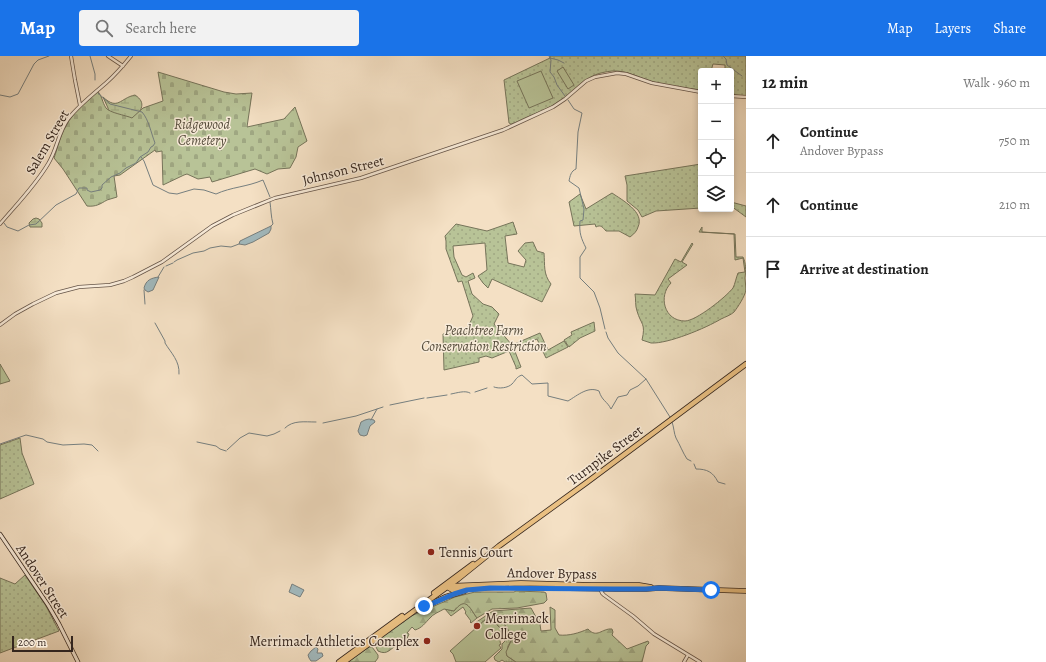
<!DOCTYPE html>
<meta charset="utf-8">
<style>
body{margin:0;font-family:Alegreya,serif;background:#f2f2f2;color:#222}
.controls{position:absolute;right:12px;top:12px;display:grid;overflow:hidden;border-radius:4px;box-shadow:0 2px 6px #0003}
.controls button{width:36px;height:36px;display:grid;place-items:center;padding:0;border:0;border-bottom:1px solid #e0e0e0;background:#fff;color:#222;font:20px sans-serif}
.scale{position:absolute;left:12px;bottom:10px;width:61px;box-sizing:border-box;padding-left:4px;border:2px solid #35261e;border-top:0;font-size:11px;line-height:14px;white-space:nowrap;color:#35261e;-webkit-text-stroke:3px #f8ebd9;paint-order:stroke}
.stop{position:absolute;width:12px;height:12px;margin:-9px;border:3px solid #1a73e8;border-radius:50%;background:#fff}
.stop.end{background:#1a73e8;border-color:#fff;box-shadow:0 1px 4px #0008}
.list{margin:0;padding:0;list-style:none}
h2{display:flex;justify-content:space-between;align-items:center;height:52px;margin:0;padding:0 16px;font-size:17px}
h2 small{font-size:13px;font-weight:400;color:#767676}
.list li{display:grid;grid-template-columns:26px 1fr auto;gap:12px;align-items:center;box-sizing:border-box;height:64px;padding:0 16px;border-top:1px solid #e0e0e0}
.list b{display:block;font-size:15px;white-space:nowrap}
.list p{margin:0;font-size:13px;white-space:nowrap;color:#767676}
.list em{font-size:13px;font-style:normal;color:#767676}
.icon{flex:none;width:22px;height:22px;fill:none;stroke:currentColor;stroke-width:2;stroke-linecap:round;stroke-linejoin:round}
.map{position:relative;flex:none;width:746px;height:606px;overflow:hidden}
header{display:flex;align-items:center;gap:24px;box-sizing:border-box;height:56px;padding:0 20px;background:#1a73e8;color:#fff}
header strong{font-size:19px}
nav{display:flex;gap:22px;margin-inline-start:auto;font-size:14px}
.search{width:280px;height:36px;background:#f2f2f2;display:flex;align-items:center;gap:10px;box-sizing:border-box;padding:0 14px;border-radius:4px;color:#767676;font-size:15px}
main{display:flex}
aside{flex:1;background:#fff}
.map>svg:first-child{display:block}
.grass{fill:url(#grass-tufts);stroke:#76745a}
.forest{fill:url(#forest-firs);stroke:#76745a}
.wetland{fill:url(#wetland-marsh);stroke:#76745a}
.cemetery{fill:url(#cemetery-stones);stroke:#76745a}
.park{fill:url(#park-dots);stroke:#76745a}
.pitch{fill:#b8c397;stroke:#76745a}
.water{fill:#a1babf;stroke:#767f7f}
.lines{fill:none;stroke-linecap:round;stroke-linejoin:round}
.stream{stroke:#767f7f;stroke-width:1}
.tertiary-casing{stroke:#655448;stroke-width:4}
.secondary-casing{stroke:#35261e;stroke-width:4.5}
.primary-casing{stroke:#35261e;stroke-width:5.5}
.trunk-casing{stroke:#35261e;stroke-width:6}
.tertiary{stroke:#f8ebd9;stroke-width:2.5}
.secondary{stroke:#f8ebd9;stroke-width:3}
.primary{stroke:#eac082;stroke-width:4}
.trunk{stroke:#eac082;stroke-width:4.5}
.route{stroke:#1a73e8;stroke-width:5}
.poi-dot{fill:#8f2418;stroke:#f8ebd9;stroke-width:1.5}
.labels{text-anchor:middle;stroke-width:3;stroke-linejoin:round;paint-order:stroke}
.park-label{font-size:14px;font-style:italic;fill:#564d3c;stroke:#f8ebd9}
.street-label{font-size:14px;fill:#35261e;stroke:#f8ebd9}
.poi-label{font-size:14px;fill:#35261e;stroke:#f8ebd9;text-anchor:start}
</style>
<header>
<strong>Map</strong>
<div class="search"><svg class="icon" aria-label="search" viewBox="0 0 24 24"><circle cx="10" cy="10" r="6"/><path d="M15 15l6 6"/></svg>Search here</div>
<nav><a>Map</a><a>Layers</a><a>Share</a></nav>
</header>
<main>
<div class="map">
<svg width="746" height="606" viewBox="0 0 746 606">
<defs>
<pattern id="grass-tufts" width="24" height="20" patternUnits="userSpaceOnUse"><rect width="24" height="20" fill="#b8c397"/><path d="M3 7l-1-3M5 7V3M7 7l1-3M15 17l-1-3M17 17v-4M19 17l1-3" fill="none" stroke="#9fa782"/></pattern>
<pattern id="forest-firs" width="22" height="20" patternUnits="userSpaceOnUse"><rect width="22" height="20" fill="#b8c397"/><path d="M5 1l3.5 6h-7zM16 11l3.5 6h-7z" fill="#9fa782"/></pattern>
<pattern id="wetland-marsh" width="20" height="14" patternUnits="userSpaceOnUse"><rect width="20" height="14" fill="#b8c397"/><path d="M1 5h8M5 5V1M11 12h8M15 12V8" fill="none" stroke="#9fa782"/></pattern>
<pattern id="cemetery-stones" width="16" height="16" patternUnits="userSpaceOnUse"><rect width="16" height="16" fill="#b8c397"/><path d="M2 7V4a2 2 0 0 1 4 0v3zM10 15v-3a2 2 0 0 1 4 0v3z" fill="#9fa782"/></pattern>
<pattern id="park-dots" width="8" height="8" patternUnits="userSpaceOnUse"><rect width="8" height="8" fill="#b8c397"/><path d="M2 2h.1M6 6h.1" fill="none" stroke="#9fa782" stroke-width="1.8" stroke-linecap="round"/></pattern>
</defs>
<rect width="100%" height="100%" fill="#f4e0c4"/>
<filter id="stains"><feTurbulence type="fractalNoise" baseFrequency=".005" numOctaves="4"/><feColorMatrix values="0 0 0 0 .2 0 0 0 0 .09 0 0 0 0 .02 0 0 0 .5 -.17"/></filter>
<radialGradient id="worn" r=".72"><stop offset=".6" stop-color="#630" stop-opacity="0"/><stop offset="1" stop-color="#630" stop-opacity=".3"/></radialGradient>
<!-- grass -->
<path class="grass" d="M 464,547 C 470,549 473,557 477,562 L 471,567 L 470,566 L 471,565 L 465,557 L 466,556 L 463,551 L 451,560 L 445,553 L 454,555 L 459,549 Z
M 493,555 C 500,563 510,573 512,583 L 508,590 L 507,600 L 516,606 L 505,606 L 502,604 L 499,606 L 495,604 L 494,601 L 502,593 L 502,588 L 505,585 C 499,578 503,572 495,567 L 494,568 L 490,567 L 486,563 L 478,570 L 476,568 L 475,569 L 475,567 Z"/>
<!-- forest -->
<path class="forest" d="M 516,535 L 544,536 L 546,537 L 547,544 L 544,547 L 517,552 L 492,553 L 477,562 C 469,551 466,540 454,555 L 444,553 C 439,556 433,558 430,562 C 425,567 422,572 415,574 L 412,571 L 407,577 L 409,578 L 406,585 L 405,583 L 399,587 L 399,588 C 390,592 388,600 378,595 L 375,589 L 376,585 L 411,560 L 455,541 L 475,536 L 514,536 Z
M 550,551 L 555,554 L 555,572 L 559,579 C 569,580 579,577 588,573 C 597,583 602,572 612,573 L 613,576 L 612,579 L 627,593 L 648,585 L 649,587 L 646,590 L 642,606 L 516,606 L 507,600 L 506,596 L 512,583 C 510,573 500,563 493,555 L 531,552 L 536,561 L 539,562 L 541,575 L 551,574 Z
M 369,591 L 372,591 L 378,599 L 378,602 L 375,606 L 348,606 Z"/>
<!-- wetland -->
<path class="wetland" d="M 135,39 C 147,47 141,54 134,64 L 109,58 L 108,52 L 103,41 C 118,55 120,42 135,39 Z
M 36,162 L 39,163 L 42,167 L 42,171 L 30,171 L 29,167 L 33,163 Z"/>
<!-- cemetery -->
<path class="cemetery" d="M 158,16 L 224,36 L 236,38 L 252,37 L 247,71 L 284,63 L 295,51 L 307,85 L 298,91 L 296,101 L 290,112 L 278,113 L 267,118 L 255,113 L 212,126 L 210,121 L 198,123 L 187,118 L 184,119 L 163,129 L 162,95 L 156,96 L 155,94 L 120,119 L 114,120 L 117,141 C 114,142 110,143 107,144 C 100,148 96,151 87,150 L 63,113 L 54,102 C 58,91 60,80 66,70 C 73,56 87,45 97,34 C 99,37 101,40 102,43 C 103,46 104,49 106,52 C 110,57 125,59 132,62 L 143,52 L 163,45 Z"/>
<!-- park -->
<path class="park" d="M 550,0 L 746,0 L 746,40 L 731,39 L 731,15 L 725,15 L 725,9 L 713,8 L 711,15 L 701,15 L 701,34 C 685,32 669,30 653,26 C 639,22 627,14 612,15 C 585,18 582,29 563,43 C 552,51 539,56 527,61 C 522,63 516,67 511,68 L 509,67 L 504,24 L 550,2 Z
M 701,108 L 701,152 L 656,155 L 642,161 L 638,154 L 627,145 L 627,129 L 625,120 Z
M 612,137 C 622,144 645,156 638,171 C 637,175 634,178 630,181 L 619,175 L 606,175 C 603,172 601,168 596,171 L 595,168 L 574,170 L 569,146 L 580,138 L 586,153 Z
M 731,146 L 746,150 L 746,161 L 731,150 Z
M 513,166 L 517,178 L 505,180 L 508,207 L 524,211 L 526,204 L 518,195 L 525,187 L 533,186 L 537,195 L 544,197 C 545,209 543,218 551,228 L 542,246 L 492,223 L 488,232 L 483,227 L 478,220 L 487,214 L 485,187 L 453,190 L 454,201 L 462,219 L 466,221 L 473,217 L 475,222 L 468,225 L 472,238 L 483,248 L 492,251 L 499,258 L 494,268 L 512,289 L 540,277 L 548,294 L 564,285 L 568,291 L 546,302 L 537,283 L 514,293 L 521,311 L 516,313 L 516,311 L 509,295 L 492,302 L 486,300 L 479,302 L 479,306 L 444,314 L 443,278 L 466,276 L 473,260 L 462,225 L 458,226 L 446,193 L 446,185 L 445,180 L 456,168 L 487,175 Z
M 702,171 L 702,176 L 735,178 L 736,201 L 743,201 C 746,207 746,214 745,222 C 745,226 746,230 746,234 C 745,240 738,251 734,256 C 731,259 725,261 721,263 C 706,272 668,288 651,287 C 648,286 645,285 642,284 C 646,267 641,269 637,255 C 635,250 636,243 635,238 L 655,239 L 675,203 L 681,206 L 692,187 L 693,188 L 682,206 L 687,209 L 668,223 L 671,227 C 658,240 664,265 685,265 C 696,265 726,241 733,232 C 735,228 736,222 738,217 L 745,216 L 743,202 L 735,204 L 734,178 L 699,176 Z
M 594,266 L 595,275 L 580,282 L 569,291 L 564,284 L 572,279 L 571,276 Z
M 20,382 L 22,397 L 34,428 L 0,443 L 0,389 Z
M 25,519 L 46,550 L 59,575 L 0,597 L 0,522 L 15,528 Z"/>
<!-- pitch -->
<path class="pitch" d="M 563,11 L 574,29 L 568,33 L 557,15 Z
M 541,15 L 553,42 L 529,52 L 517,25 Z
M 0,308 L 10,325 L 0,328 Z
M 486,563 L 490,567 L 494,568 L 495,567 L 502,574 L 502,575 L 500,576 L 501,581 L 500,586 L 501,588 L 499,589 L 501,592 L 485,606 L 456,606 L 453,598 L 450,595 Z"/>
<!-- water -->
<path class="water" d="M 271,170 L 271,173 L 269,177 L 253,186 L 245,189 L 239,188 L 240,185 Z
M 159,221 L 153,234 L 148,236 L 145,234 L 144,232 C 146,224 151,222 159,221 Z
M 369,363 L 374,364 L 375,366 L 370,370 L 367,379 L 364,380 L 360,379 L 358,375 L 361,366 L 365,364 Z
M 292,528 L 304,534 L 300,541 L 289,536 Z
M 316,591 L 318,593 L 317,597 L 322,597 L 323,600 L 316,605 L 311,605 L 309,602 L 308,599 L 311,595 Z"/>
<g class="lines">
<!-- stream -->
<path class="stream" d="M 90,0 L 95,18 L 95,24
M 549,0 L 551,4 L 550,16 L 554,21 L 557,29 L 565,40
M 723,0 L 726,3 L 727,9 L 742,20
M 550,2 L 558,4 L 564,7
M 0,39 L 10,41 L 18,38 L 34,8 L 38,4 L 49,0
M 568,44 L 574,53 L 582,57 L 578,76 L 576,113 C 571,115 570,120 569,125 L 579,132 L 584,153 L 583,164 L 580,165 C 579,177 581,182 586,192 L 580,201 L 580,222 L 594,236 L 600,252 L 605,273
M 141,101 L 144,105 L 153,129 L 169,137 L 177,138 L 194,133 L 204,134 L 216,138 C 231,131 247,131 263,124 L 270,141
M 270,146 C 271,153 271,161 273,168 L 271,170
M 4,167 L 7,171 L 18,175 L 29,169 L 36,168 L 56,149 L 76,138 L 79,132 L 87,132 L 87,134 L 91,136 L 100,134 L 102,132 L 102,129 L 111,121 L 120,117 L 126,112 L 136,107 L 140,101 L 148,96 L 151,91 L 153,90 L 155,87 C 151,77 149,64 142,56 L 110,48 L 98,37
M 174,206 L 177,204 L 193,197 L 204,195 L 210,192 L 221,190 L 231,191 L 239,188
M 166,210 L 173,207
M 158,221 L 164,211
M 144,234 L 145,248
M 155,267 L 165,285 L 165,287 C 171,297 180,305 179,318
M 606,276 L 608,282 L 618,297 L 646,323 L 670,361
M 494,331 C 499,333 508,332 512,328 C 516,324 516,321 522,319 L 532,328 L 548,327 L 548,340 L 568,345 C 578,339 588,330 599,335 C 602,345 607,345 611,353 L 618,341 L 627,339 L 630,334 L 638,330 L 646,323
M 475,336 L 487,332
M 451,338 C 457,337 465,334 470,337
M 427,342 L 447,339
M 390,349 L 424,342
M 371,364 L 377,353
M 672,366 C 674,371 674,378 676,382 C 680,389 683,397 687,403 L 691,405
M 323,367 L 356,360 L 383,351
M 285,372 C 293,364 304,366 316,366
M 197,386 L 216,390 L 220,393 L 226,395
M 0,388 L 26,379 L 43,383 L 47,386 L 63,389 L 84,388 L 92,389 L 98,395
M 227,394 L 240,382 L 249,377 L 267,380 L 274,378 L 280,375
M 694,408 L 696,413 C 707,413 713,416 718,426 L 725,428"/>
<!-- tertiary casing -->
<g class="tertiary-casing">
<path id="tertiary" d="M 71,0 L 75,24 L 80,49
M 108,0 L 123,10
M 731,40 L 746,41
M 0,168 C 16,149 35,130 48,108 C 57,94 58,77 68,63 C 79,49 92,39 106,27 C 115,19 123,10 131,0
M 0,269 L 15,258 L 33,248 L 56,237 L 79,231 L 110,229 L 124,225 L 133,221 L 162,206 L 212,170 L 233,159 L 275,142 L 361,122 L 503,74 L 553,51 L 565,43 L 586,25 L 595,21 L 617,17 L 626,18 L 652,27 L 701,36
M 600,532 L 602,537 L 604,539 L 633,560 L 654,578 L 700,606
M 684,606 L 688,599"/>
</g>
<!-- secondary casing -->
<g class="secondary-casing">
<path id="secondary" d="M 0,478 L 48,549 L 59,568 L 78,606"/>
</g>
<!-- primary casing -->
<g class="primary-casing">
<path id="primary" d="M 448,530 L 521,527 L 591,529 L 639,529 L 651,531
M 447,531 L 452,534 L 498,531 L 616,533 L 646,533 L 659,532 L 746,535
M 418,554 L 445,541 L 465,535"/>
</g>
<!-- trunk casing -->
<g class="trunk-casing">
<path id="trunk" d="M 434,537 L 473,508
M 339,606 L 402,560
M 344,606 L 458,523 L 499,490 L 586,427 L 746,308"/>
</g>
<!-- tertiary -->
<use href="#tertiary" class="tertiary"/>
<!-- secondary -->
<use href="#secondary" class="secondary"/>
<!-- primary -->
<use href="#primary" class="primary"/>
<!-- trunk -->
<use href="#trunk" class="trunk"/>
</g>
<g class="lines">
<!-- route -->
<path class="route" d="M 424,550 L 422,552 L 454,538 L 467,534 L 490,532 L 612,533 L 646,533 L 659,532 L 711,534"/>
</g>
<!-- markers -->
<g class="poi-dot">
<circle cx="431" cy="496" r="4"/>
<circle cx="477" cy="570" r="4"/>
<circle cx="427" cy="585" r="4"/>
</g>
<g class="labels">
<!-- park labels -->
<g class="park-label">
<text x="202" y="73">Ridgewood<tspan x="202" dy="16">Cemetery</tspan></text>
<text x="484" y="279">Peachtree Farm<tspan x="484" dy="16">Conservation Restriction</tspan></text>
</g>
<!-- street labels -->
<g class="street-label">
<text transform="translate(47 86) rotate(-60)" y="5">Salem Street</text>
<text transform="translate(343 114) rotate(-14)" y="5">Johnson Street</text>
<text transform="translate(605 399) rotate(-37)" y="5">Turnpike Street</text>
<text transform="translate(552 517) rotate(1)" y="5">Andover Bypass</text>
<text transform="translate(43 525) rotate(57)" y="5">Andover Street</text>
</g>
<!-- poi labels -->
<g class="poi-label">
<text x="439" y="501">Tennis Court</text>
<text x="485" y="567">Merrimack<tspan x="485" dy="16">College</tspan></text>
<text x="419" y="590" text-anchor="end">Merrimack Athletics Complex</text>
</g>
</g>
<rect width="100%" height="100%" filter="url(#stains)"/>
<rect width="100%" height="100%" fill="url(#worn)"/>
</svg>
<div class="controls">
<button>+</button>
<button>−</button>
<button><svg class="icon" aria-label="locate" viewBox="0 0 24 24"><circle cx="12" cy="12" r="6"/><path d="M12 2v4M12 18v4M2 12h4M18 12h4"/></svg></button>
<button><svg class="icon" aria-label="layers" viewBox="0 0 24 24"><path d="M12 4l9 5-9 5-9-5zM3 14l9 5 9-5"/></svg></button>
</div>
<div class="scale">200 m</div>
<div class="stop" style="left:711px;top:534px"></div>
<div class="stop end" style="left:424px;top:550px"></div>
</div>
<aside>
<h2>12 min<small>Walk · 960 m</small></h2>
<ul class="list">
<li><svg class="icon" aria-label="ahead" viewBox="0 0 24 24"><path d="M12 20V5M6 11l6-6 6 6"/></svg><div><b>Continue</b><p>Andover Bypass</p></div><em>750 m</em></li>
<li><svg class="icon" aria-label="ahead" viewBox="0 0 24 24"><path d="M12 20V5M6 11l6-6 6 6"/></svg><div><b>Continue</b></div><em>210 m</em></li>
<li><svg class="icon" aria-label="arrive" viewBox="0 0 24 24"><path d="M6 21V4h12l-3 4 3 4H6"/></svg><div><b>Arrive at destination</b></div></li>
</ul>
</aside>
</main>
